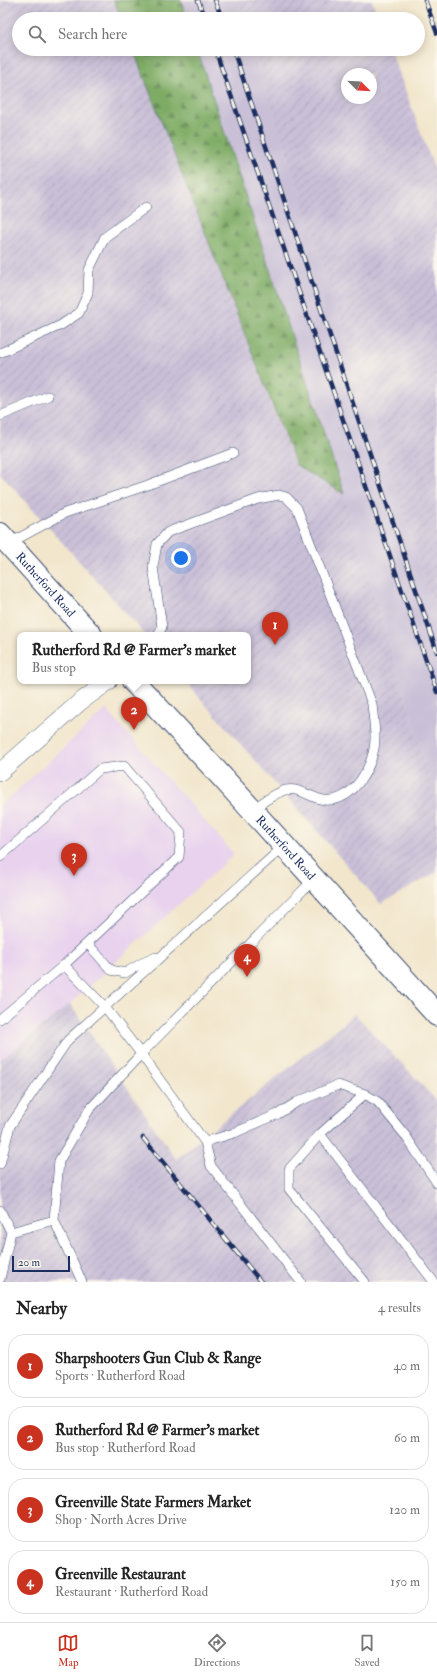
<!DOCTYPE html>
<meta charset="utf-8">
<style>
body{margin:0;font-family:"IM FELL Double Pica",serif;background:#f2f2f2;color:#222}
.compass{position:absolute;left:341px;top:68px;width:36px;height:36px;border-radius:50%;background:#fff;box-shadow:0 2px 10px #0003;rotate:114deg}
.scale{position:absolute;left:12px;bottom:10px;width:58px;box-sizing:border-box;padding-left:4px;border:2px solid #1b2f5e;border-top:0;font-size:11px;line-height:14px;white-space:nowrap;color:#1b2f5e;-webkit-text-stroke:3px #fbf7ec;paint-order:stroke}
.you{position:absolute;left:181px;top:558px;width:14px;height:14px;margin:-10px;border:3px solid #fff;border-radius:50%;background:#1a73e8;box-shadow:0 0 0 6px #1a73e833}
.badge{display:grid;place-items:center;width:26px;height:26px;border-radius:50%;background:#c8321e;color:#fff;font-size:13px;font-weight:700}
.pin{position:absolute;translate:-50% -33px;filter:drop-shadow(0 1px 2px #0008)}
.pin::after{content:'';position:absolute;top:21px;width:14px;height:12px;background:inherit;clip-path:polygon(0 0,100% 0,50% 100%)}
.popup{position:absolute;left:17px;top:632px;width:234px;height:52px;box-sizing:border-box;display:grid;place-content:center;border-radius:8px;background:#fff;filter:drop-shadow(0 1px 3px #0005);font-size:13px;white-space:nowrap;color:#767676}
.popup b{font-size:15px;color:#222}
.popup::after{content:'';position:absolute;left:50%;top:100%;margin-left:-8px;border:8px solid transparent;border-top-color:#fff}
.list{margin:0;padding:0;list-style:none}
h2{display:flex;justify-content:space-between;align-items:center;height:52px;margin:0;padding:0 16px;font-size:17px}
h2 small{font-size:13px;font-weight:400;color:#767676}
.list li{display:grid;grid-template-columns:26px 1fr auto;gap:12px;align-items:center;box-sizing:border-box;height:64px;margin:0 8px 8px;padding:0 8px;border:1px solid #e0e0e0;border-radius:16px}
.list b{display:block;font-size:15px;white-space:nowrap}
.list p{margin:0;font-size:13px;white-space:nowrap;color:#767676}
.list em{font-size:13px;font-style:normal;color:#767676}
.icon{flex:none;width:22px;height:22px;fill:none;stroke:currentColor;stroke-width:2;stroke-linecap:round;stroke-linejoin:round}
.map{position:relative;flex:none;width:437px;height:1282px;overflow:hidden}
.search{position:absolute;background:#fff;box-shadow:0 2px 10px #0003;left:12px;right:12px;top:12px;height:44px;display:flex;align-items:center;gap:10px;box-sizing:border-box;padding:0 14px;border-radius:22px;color:#767676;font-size:15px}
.sheet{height:340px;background:#fff}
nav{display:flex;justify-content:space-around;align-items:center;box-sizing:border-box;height:56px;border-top:1px solid #e0e0e0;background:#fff;font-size:11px;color:#767676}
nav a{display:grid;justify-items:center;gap:2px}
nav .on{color:#c8321e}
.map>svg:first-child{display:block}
.built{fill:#e8d2ee}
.industrial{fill:url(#industrial-furrows);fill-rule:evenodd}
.railway{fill:#c9bfd7}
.forest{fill:url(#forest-firs);stroke:#4c6e62}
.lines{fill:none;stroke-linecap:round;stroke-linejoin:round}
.service-casing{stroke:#3b4a6e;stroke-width:10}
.minor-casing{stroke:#3b4a6e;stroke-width:18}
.tertiary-casing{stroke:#3b4a6e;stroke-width:24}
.service{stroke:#fff;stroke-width:9}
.minor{stroke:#fff;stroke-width:17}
.tertiary{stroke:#fff;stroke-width:22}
.rail-casing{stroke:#1b2f5e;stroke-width:4.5}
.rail{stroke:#fbf7ec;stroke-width:3;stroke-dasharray:9;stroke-linecap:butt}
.labels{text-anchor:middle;stroke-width:3;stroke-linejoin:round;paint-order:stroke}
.street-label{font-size:12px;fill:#1b2f5e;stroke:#fbf7ec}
</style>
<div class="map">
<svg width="437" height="1282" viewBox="0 0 437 1282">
<defs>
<pattern id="industrial-furrows" width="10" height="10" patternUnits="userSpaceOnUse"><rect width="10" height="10" fill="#c9bfd7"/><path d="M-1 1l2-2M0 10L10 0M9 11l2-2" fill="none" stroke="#aca4bb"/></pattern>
<pattern id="forest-firs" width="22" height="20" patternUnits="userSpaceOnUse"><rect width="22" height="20" fill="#7eac65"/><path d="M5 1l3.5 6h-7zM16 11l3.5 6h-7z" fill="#668c56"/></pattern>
</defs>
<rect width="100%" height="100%" fill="#fbf7ec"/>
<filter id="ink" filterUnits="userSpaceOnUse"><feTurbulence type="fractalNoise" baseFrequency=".025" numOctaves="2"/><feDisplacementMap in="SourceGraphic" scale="8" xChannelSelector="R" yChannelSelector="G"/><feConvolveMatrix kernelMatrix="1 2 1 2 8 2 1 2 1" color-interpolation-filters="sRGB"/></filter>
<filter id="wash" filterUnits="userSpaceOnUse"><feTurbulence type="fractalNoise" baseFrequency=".012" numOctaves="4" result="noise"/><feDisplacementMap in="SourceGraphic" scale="16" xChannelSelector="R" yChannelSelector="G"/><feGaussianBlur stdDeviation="0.9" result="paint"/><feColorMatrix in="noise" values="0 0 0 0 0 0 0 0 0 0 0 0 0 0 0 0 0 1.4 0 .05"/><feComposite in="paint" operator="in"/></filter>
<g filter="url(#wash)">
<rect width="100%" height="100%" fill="#f2e6cc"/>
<!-- built -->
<path class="built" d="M 106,709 L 234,854 L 70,1004 L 0,1060 L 0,806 Z"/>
<!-- industrial -->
<path class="industrial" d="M 4,0 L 114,0 L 122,19 L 19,19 L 19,49 L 133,49 L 295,465 L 344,494 L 437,801 L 437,872 L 381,904 L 185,681 L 248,681 L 248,635 L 145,635 L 0,473 L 0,3 Z
M 238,0 L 372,0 L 379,19 L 244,19 Z
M 253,49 L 390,49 L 437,176 L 437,617 ZM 347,74 L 371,74 L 371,98 L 347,98 Z
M 70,1004 L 176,1159 L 355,1014 L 437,1101 L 437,1282 L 0,1282 L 0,1060 Z"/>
<!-- railway -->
<path class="railway" d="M 181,0 L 238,0 L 244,19 L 187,19 Z
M 197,49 L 253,49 L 437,617 L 437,801 L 344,494 Z"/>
<!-- forest -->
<path class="forest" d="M 114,0 L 181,0 L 187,19 L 122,19 Z
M 133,49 L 197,49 L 344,494 L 296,465 Z"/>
</g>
<g filter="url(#ink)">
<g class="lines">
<!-- service casing -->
<g class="service-casing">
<path id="service" d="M 0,353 L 61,325 L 79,313 L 88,293 L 89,270 L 105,237 L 146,207
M 0,416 L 48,396
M 8,544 L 65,513 L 145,486 L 233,453
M 158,635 L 162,627 L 153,567 L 157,544 L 168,532 L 258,499 L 279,495 L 286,497 L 297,508 L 372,704 C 373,715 375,727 375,738 C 375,764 354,803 324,800 C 311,798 299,787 286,790 C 278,791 259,805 251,810
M 0,857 L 100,769 L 124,766 L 181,832 L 179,857 L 64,965 L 0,1019
M 88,944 L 111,970 L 125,973 L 142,963 L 156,957
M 64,965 L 105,1007 L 141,1054 L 205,1142 L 234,1133 L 278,1114 L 297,1102 L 338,1085 L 365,1094 L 378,1102 L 405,1135 L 437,1183
M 365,1094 L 320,1134 L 434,1282
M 320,1134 L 289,1169 L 289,1189 L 365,1282
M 205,1142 L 211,1166 L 301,1282
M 0,1164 L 10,1126 L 68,1040 L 284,846
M 0,1210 L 11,1232
M 0,1279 L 11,1232 L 54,1220
M 82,1282 L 54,1220 L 59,1161 L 89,1110 L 141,1054 L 314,879"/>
</g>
<!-- minor casing -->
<g class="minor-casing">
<path id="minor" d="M 0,772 L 80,702 L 109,681"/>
</g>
<!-- tertiary casing -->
<g class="tertiary-casing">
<g id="tertiary">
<path id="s1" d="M 0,534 L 91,635"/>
<path id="s2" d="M 133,681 L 212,766 L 437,1015"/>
</g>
</g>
<!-- service -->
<use href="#service" class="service"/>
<!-- minor -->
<use href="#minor" class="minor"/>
<!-- tertiary -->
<use href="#tertiary" class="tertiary"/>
<!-- rail casing -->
<g class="rail-casing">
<path id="rail" d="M 198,0 L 205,19
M 215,0 L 222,19
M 425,0 L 437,33
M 215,49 L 437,692
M 233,49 L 437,652
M 143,1138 L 261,1282"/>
</g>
<!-- rail -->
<use href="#rail" class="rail"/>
</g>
</g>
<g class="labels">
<!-- street labels -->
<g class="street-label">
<text dy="4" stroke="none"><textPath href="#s1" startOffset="68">Rutherford Road</textPath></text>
<text dy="4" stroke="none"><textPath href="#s2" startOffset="226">Rutherford Road</textPath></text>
</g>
</g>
</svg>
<svg class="compass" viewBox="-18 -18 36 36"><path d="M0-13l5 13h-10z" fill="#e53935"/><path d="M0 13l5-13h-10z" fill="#767676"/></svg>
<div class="scale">20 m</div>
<div class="you"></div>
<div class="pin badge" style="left:275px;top:645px">1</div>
<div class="pin badge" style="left:134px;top:730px">2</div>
<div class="popup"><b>Rutherford Rd @ Farmer's market</b>Bus stop</div>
<div class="pin badge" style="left:74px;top:876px">3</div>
<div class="pin badge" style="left:247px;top:977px">4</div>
<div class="search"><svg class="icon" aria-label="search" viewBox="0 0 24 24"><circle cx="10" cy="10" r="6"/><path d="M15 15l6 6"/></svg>Search here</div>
</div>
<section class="sheet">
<h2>Nearby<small>4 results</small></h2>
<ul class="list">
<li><span class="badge">1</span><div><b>Sharpshooters Gun Club &amp; Range</b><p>Sports · Rutherford Road</p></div><em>40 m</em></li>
<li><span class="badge">2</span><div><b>Rutherford Rd @ Farmer's market</b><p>Bus stop · Rutherford Road</p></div><em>60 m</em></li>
<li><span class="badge">3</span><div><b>Greenville State Farmers Market</b><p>Shop · North Acres Drive</p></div><em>120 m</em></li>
<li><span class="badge">4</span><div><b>Greenville Restaurant</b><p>Restaurant · Rutherford Road</p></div><em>150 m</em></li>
</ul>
</section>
<nav>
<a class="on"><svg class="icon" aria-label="map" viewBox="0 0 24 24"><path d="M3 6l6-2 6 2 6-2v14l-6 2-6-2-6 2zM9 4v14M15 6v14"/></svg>Map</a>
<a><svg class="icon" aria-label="directions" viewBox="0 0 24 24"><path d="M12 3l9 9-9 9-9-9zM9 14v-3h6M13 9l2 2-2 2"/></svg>Directions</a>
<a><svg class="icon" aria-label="saved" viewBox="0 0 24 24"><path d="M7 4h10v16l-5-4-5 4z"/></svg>Saved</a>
</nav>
